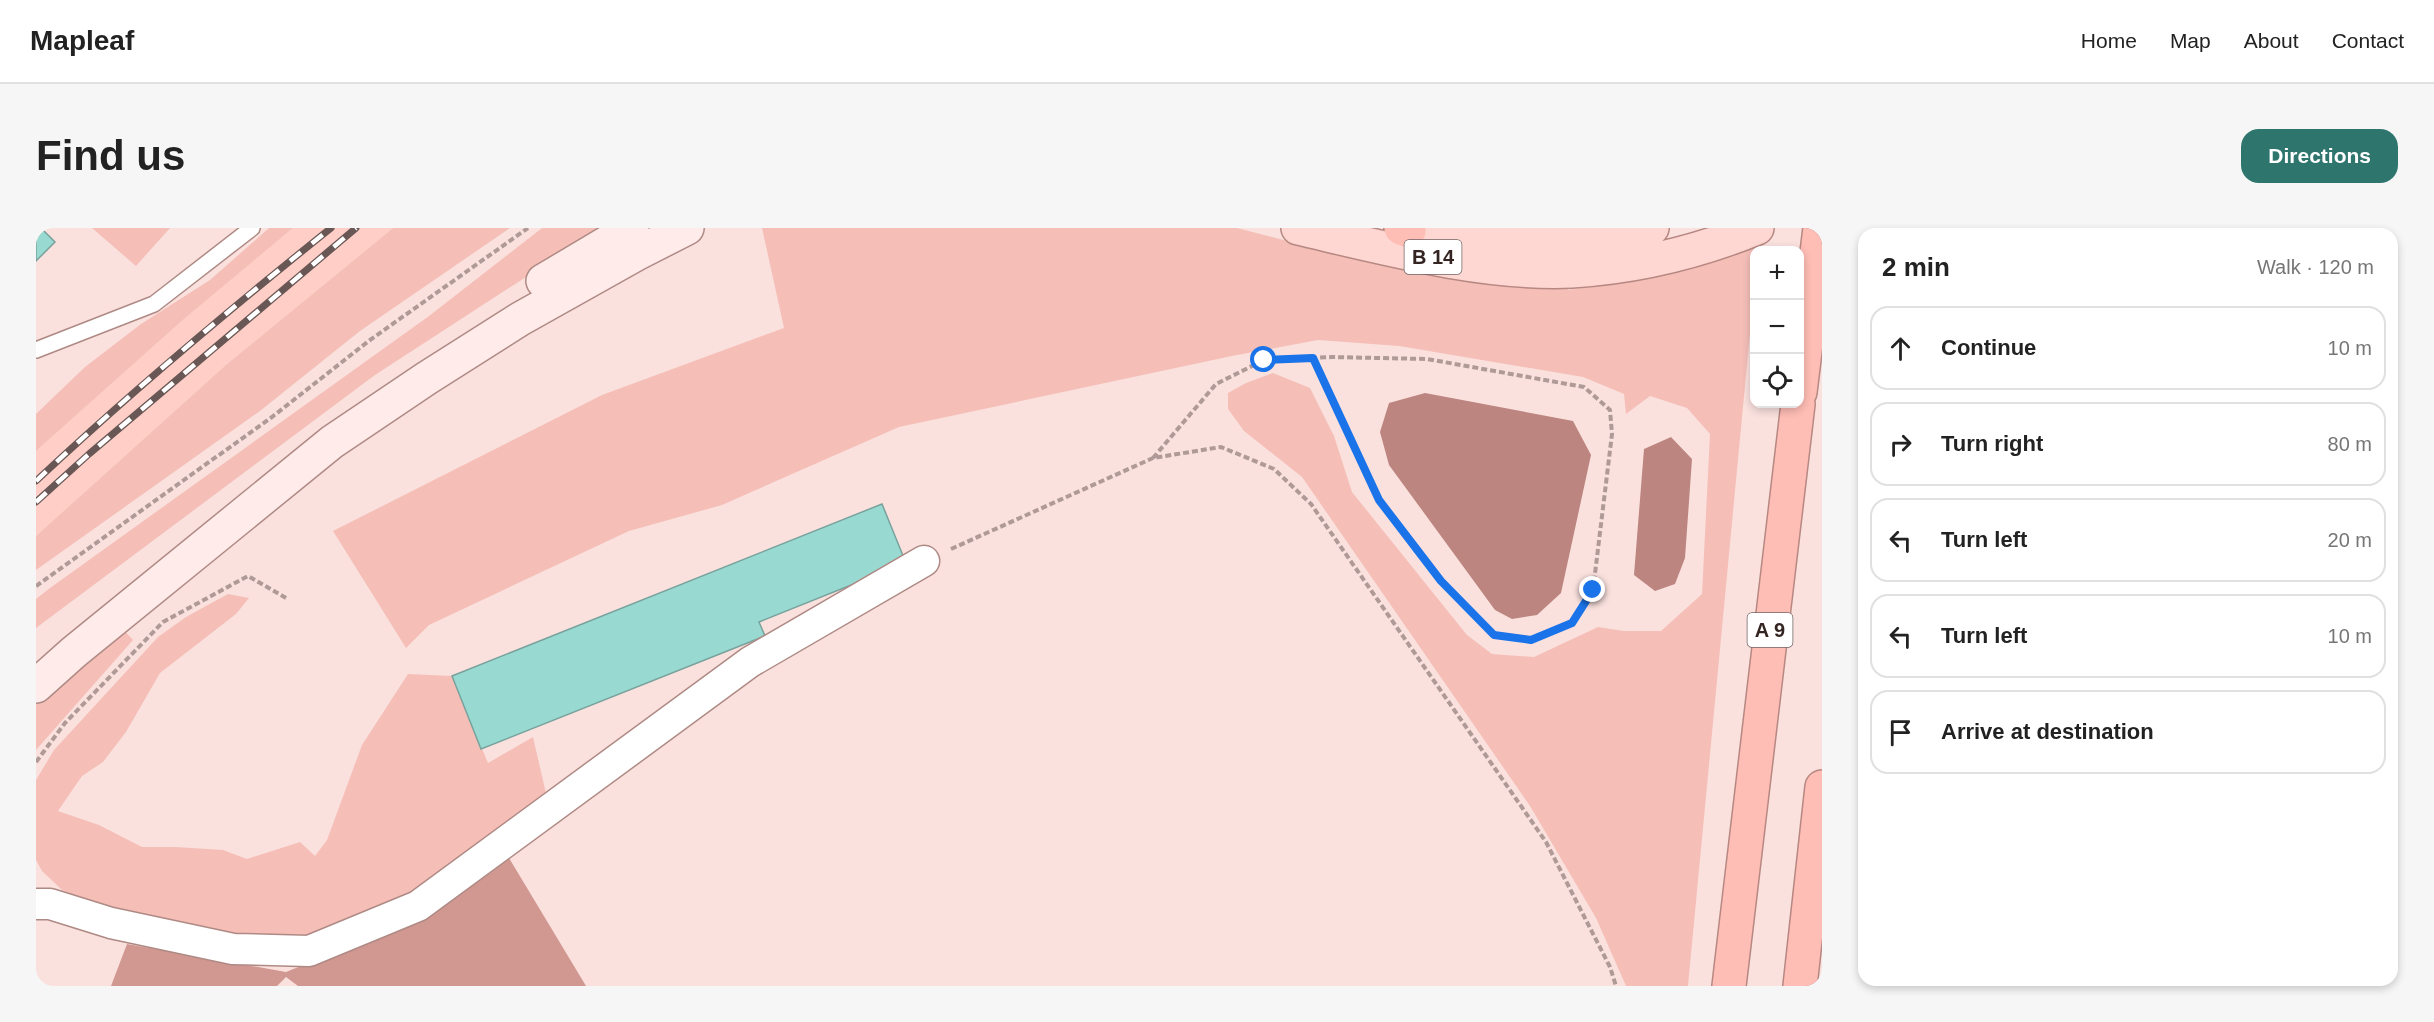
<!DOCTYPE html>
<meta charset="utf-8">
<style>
body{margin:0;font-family:Helvetica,sans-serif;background:#f6f6f6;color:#222}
.controls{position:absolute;right:18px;top:18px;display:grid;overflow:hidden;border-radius:12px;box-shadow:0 3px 9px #0003}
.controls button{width:54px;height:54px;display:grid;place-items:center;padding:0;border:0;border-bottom:2px solid #e0e0e0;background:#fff;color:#222;font:30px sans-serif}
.stop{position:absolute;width:18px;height:18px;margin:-14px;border:4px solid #1a73e8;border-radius:50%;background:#fff}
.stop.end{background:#1a73e8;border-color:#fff;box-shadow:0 2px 6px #0008}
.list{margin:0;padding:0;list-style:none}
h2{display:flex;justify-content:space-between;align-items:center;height:78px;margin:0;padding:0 24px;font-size:26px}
h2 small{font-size:20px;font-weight:400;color:#767676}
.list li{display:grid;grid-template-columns:39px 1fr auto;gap:18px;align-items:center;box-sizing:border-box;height:84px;margin:0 12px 12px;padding:0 12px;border:2px solid #e0e0e0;border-radius:18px}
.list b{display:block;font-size:22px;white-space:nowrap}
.list em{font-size:20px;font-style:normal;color:#767676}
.icon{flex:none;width:33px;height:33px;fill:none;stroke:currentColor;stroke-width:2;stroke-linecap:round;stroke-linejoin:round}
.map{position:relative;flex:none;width:1786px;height:758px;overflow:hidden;border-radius:18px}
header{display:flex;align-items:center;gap:36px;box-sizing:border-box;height:84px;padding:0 30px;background:#fff;border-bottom:2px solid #e0e0e0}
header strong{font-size:28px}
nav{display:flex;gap:33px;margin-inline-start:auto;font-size:21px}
.intro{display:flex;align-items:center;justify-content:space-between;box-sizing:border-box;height:144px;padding:0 36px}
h1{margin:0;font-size:42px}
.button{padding:15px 27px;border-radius:18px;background:#2e756d;color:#fff;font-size:21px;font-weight:700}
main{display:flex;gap:36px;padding:0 36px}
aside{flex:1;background:#fff;border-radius:18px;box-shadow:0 3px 9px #0003}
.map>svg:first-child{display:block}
.built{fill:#ffcec7}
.green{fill:#f5bfb8}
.forest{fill:#d09891}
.water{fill:#bc857f}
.building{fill:#98dad1;stroke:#78a29c;stroke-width:1.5}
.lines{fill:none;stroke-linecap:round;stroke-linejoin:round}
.lane-casing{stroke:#af8a85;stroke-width:18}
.street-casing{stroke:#af8a85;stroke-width:33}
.secondary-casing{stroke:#af8a85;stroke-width:36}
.primary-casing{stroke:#b78882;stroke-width:36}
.highway-casing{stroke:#b78882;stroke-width:36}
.path{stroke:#af9a97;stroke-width:4;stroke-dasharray:6 3;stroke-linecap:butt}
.lane{stroke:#fff;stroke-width:15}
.street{stroke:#fff;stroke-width:30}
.secondary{stroke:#ffebe9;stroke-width:33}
.primary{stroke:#fed7d3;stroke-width:33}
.highway{stroke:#febdb5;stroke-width:33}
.rail-casing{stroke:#685755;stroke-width:7}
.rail{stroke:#fff;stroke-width:4.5;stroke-dasharray:14;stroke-linecap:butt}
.route{stroke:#1a73e8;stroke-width:8}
.labels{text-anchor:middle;stroke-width:4.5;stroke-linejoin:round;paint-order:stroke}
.shield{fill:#fff;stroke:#716665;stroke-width:1.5}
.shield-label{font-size:20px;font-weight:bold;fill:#342523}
</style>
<header>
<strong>Mapleaf</strong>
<nav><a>Home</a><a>Map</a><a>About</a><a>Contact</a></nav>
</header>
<div class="intro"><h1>Find us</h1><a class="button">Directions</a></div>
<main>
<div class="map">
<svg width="1786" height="758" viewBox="0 0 1786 758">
<rect width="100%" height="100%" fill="#fae1de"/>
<!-- built -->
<path class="built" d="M 257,0 L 357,0 L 191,136 L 0,308 L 0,223 L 148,91 Z"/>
<!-- green -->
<path class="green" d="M 56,0 L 134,0 L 100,38 Z
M 233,0 L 257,0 L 148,91 L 0,223 L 0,186 L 49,139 L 105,96 L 174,52 Z
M 357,0 L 474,0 L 324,103 L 224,183 L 0,342 L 0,308 L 191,136 Z
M 506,0 L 573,0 L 530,23 L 339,147 L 0,400 L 0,371 L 14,360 L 393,88 Z
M 726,0 L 1201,0 L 1378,45 L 1495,57 L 1533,55 L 1532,62 L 1592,53 L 1723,16 L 1723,22 L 1718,22 L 1718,63 L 1652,758 L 1590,758 L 1560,690 L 1494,578 L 1266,249 L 1208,203 L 1192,181 L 1192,165 L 1210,155 L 1237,145 L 1274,160 L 1298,208 L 1316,264 L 1431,407 L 1456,426 L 1498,429 L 1562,399 L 1588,403 L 1625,403 L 1666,366 L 1674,206 L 1651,180 L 1614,168 L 1590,186 L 1588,166 L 1547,149 L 1363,118 L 1282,112 L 1196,128 L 863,199 L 686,277 L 593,303 L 393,397 L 370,420 L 297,303 L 566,167 L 748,100 Z
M 192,366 L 213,370 L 200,386 L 124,445 L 90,504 L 67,534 L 46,548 L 22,583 L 63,597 L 106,619 L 140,619 L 187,622 L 211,631 L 264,614 L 279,628 L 291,612 L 326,517 L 372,446 L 416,448 L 452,535 L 497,509 L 512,574 L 392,658 L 276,709 L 217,710 L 67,681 L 26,662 L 6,643 L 0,632 L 0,552 L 18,522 L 122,409 L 150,389 Z
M 86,400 L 97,412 L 0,522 L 0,472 Z"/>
<!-- forest -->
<path class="forest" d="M 473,630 L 550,758 L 262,758 L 250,749 L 241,758 L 75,758 L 91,716 L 250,744 L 364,698 L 454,645 Z"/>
<!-- water -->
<path class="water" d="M 1389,165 L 1537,193 L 1555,227 L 1525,365 L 1501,387 L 1476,391 L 1459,382 L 1353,237 L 1344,204 L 1353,175 Z
M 1635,209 L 1656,231 L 1649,330 L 1639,356 L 1619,363 L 1598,347 L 1608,221 Z"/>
<!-- building -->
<path class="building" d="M 0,0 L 5,0 L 19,14 L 0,33 Z
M 846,276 L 870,335 L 723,394 L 729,408 L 445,521 L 416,448 Z"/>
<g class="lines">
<!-- lane casing -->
<g class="lane-casing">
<path id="lane" d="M 0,122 L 118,76 L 216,0"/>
</g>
<!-- street casing -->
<g class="street-casing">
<path id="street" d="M 0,676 L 14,676 L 75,695 L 197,721 L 273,723 L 382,678 L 714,434 L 888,333"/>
</g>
<!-- secondary casing -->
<g class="secondary-casing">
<path id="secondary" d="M 507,53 L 596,0
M 0,458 L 38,424 L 296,214 L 391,150 L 484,91 L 600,26 L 651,0"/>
</g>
<!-- primary casing -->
<g class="primary-casing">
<path id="primary" d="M 1262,0 C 1348,20 1448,47 1536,43 C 1600,39 1662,24 1721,0
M 1383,5 C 1459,18 1541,21 1616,0"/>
</g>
<!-- highway casing -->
<g class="highway-casing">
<path id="highway" d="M 1365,0 L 1373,3
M 1764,164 L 1784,0
M 1693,758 L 1762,176
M 1764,758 L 1786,559"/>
</g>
<!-- path -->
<path class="path" d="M 1117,230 L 1180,156 L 1228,132 L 1296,129 L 1391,131 L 1548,159 L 1574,182 L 1576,206 L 1557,362 L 1535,395 L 1495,412 L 1458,407 L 1405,353 L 1343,272 L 1277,130
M 915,321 L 1117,230 L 1185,219 L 1238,241 L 1275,276 L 1510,614 L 1574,739 L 1580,758
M 0,358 L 236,189 L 334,112 L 492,0
M 0,534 L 29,495 L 127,394 L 212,348 L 250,370"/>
<!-- lane -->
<use href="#lane" class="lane"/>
<!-- street -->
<use href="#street" class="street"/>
<!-- secondary -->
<use href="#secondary" class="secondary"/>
<!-- primary -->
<use href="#primary" class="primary"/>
<!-- highway -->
<use href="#highway" class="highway"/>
<!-- rail casing -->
<g class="rail-casing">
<path id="rail" d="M 0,253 C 95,164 194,81 295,0
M 0,274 L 53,226 L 320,0"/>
</g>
<!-- rail -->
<use href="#rail" class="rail"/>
</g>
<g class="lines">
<!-- route -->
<path class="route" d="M 1228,132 L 1277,130 L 1343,272 L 1405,353 L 1458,407 L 1495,412 L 1536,395 L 1557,362"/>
</g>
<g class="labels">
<!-- shield labels -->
<g class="shield">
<rect x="1368.5" y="12" width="57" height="34" rx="4.5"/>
<rect x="1711.5" y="385" width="45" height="34" rx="4.5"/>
</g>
<g class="shield-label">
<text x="1397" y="36">B 14</text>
<text x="1734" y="409">A 9</text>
</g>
</g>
</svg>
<div class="controls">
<button>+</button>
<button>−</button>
<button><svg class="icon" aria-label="locate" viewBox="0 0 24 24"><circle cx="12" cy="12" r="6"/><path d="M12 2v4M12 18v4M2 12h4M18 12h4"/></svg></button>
</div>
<div class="stop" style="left:1228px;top:132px"></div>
<div class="stop end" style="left:1557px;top:362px"></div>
</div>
<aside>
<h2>2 min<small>Walk · 120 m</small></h2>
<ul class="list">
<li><svg class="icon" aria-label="ahead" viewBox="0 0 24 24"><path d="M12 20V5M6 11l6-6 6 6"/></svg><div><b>Continue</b></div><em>10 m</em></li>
<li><svg class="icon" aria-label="right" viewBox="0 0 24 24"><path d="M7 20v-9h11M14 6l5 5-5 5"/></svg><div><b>Turn right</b></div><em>80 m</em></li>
<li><svg class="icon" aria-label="left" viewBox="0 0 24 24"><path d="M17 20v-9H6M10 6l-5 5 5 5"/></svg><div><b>Turn left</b></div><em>20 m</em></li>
<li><svg class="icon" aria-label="left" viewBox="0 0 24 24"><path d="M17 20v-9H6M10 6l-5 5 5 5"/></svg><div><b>Turn left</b></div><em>10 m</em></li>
<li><svg class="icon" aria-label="arrive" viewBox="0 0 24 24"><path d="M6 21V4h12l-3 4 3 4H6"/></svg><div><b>Arrive at destination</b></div></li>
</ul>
</aside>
</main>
